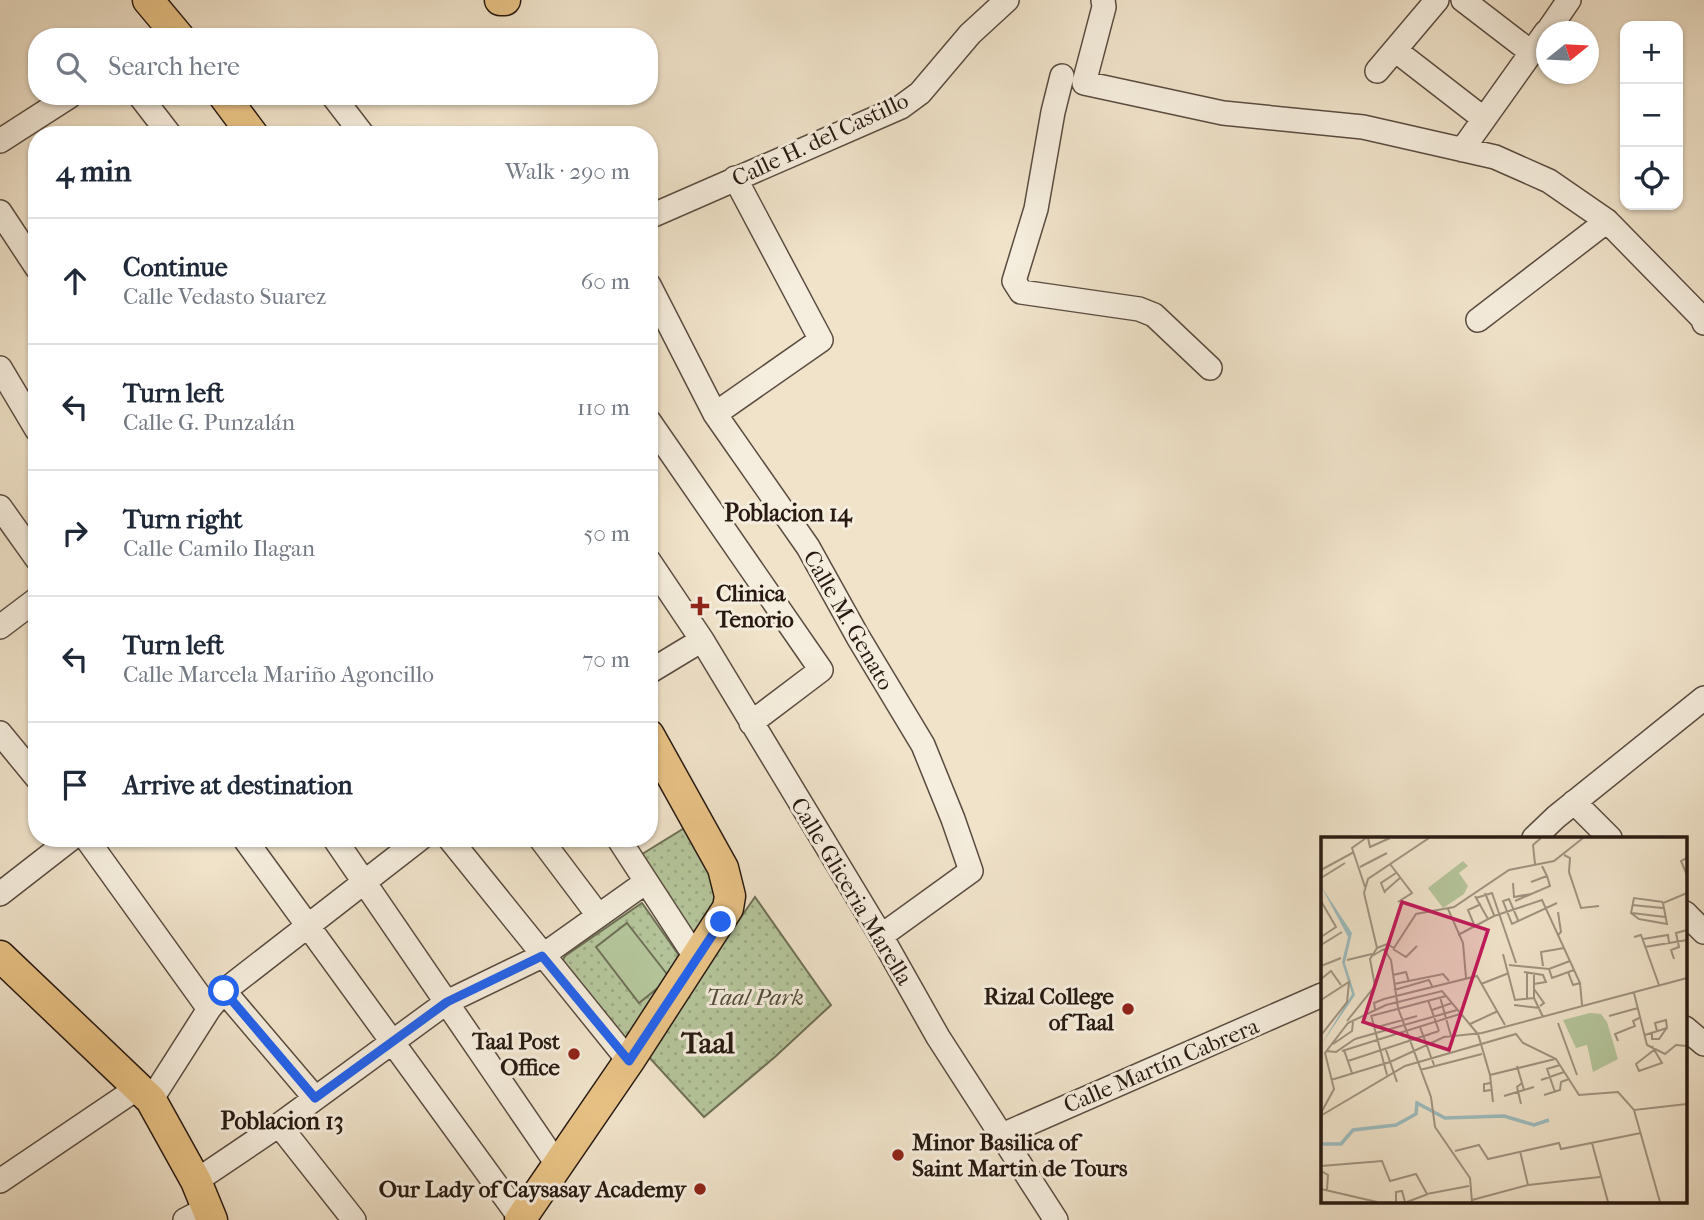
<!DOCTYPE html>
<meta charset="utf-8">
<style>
body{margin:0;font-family:"IM FELL French Canon",serif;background:#f2f2f3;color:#1f2937}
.controls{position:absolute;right:21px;top:21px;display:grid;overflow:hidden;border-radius:14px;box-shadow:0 2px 5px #0004}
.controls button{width:63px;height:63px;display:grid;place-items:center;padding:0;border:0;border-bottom:2px solid #e0e1e3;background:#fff;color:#1f2937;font:35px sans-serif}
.compass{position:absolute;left:1536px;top:21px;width:63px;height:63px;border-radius:50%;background:#fff;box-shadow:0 2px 5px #0004;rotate:72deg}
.stop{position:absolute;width:21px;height:21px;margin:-16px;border:5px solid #2563eb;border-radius:50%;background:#fff}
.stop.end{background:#2563eb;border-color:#fff;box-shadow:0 2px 7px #0008}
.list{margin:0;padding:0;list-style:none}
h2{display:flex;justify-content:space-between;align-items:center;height:91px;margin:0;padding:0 28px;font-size:30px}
h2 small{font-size:23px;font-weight:400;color:#747a83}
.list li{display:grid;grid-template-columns:46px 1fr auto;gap:21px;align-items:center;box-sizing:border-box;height:126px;padding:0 28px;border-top:2px solid #e0e1e3}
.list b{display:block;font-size:26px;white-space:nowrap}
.list p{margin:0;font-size:23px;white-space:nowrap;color:#747a83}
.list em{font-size:23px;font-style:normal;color:#747a83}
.icon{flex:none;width:38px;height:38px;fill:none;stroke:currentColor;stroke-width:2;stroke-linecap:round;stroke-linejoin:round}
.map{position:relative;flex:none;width:1704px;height:1220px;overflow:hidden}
.search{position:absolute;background:#fff;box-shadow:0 2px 5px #0004;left:28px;top:28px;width:630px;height:77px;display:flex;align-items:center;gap:18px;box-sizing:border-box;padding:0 24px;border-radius:28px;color:#747a83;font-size:26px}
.panel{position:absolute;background:#fff;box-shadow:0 2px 5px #0004;left:28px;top:126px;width:630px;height:721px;border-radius:28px}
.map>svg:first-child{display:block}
.park{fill:url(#park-dots);stroke:#6e7056;stroke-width:2}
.garden{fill:#b5c59b;stroke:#6e7056;stroke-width:2}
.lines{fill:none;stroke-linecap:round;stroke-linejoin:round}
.minor-casing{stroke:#5a4c40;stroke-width:26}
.major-casing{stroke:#281a12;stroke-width:33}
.minor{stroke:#f5eddd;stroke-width:23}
.major{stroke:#e8c285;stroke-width:30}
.route{stroke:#2563eb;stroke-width:9}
.poi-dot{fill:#8f2418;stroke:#f5eddd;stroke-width:2.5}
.labels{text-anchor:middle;stroke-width:6;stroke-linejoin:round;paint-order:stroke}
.street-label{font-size:23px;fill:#281a12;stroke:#f5eddd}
.poi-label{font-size:23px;font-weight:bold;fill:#281a12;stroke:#f5eddd;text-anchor:end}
.park-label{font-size:23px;font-style:italic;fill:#524d3b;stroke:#f5eddd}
.neighbourhood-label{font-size:24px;font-weight:bold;fill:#281a12;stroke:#f5eddd}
.district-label{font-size:30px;font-weight:bold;fill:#281a12;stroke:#f5eddd}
.inset-river{fill:none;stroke:#9dbcbf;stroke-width:3.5}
.inset-road{fill:none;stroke:#a09380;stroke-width:2}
.view{fill:#c2185b;fill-opacity:0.15;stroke:#c2185b;stroke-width:3.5}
.inset-edge{fill:none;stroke:#281a12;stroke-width:3.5}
</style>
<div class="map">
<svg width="1704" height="1220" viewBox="0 0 1704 1220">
<defs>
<pattern id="park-dots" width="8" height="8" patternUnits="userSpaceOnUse" patternTransform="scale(1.75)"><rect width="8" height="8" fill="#b5c59b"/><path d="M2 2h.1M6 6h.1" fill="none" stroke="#9ca984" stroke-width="1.8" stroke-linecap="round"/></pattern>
</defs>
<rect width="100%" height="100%" fill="#f0e3ca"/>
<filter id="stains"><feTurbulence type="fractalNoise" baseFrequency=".00286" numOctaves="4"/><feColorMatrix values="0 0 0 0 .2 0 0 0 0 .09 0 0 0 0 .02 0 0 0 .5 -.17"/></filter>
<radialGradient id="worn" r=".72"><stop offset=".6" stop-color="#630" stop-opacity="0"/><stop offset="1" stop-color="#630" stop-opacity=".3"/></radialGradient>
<!-- park -->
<path class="park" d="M 691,824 L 720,894 L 696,939 L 639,856 Z
M 755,897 L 831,1005 L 776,1056 L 704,1117 L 646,1054 Z
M 642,903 L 685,964 L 627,1052 L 560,966 L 565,956 Z"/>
<!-- garden -->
<path class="garden" d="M 627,923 L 670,978 L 639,1003 L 596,947 Z"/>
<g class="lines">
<!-- minor casing -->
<g class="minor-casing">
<path id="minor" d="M 1103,0 L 1104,7 L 1084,83 L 1223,113 L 1363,127 L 1495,157 L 1549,181 L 1607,221 L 1702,318 L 1704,323
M 1463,0 L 1532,53
M 1547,32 L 1569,0
M 1395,50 L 1484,119
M 1377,71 L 1437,0
M 1062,76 L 1053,112 L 1036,209 L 1014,281 L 1021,292 L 1139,309 L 1154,315 L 1210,368
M 140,96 L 170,135
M 333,96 L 363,135
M 0,141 L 70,96
M 1462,150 L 1546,32
M 0,212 L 37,268
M 649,217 L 901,107 L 920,93 L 970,34 L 1007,0
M 649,285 L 715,414 L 808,547 L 858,637 L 923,745 L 953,819 L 971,871 L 881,936
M 1478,320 L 1607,221
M 0,368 L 37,430
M 715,414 L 821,340 L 735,178
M 649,421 L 821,670 L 751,723
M 0,507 L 37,559
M 649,561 L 702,640 L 881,936 L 938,1037 L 1056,1220
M 0,627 L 37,599
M 649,672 L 702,640
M 0,733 L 37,778
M 1574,802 L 1610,838
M 86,838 L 209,1009
M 244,838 L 521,1219
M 334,838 L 557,1164
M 449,838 L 629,1061
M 540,838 L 598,915
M 618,838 L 696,958
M 1534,838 L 1556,817 L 1704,698
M 0,894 L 72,838
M 1685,913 L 1704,932
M 224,991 L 315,1098
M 1685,1028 L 1704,1044
M 151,1100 L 209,1009 L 224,991 L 421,838
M 279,1125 L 354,1220
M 1000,1136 L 1322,995
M 0,1181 L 139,1087
M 196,1181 L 279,1125 L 447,1002 L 542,956 L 646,882
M 185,1220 L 208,1208"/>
</g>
<!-- major casing -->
<g class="major-casing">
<path id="major" d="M 148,0 L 179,37
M 500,0 L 505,0
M 224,96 L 253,135
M 0,956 L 151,1100 L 196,1181 L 212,1220
M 520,1220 L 629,1061 L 728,908 L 730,896 L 723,868 L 649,735"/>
</g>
<!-- minor -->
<use href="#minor" class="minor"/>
<!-- major -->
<use href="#major" class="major"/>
</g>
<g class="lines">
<!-- route -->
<path class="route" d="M 224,991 L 315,1098 L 447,1002 L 542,956 L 629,1061 L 721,922"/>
</g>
<!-- markers -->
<g class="poi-dot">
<path d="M696.5 595.5h7v7h7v7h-7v7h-7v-7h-7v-7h7z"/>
<circle cx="1128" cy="1009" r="7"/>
<circle cx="574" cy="1054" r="7"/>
<circle cx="898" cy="1155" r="7"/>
<circle cx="700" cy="1189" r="7"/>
</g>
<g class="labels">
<!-- street labels -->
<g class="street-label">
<text transform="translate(820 139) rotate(-25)" y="8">Calle H. del Castillo</text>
<text transform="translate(849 620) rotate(60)" y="8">Calle M. Genato</text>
<text transform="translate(852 891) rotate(59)" y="8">Calle Gliceria Marella</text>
<text transform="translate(1161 1065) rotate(-23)" y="8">Calle Martín Cabrera</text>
</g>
<!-- poi labels -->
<g class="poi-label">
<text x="716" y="601" text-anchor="start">Clinica<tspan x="716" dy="26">Tenorio</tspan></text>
<text x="1114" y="1004">Rizal College<tspan x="1114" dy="26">of Taal</tspan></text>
<text x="560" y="1049">Taal Post<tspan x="560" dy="26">Office</tspan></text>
<text x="912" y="1150" text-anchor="start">Minor Basilica of<tspan x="912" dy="26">Saint Martin de Tours</tspan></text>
<text x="686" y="1197">Our Lady of Caysasay Academy</text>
</g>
<!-- park labels -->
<g class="park-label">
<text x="755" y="1005">Taal Park</text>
</g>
<!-- neighbourhood labels -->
<g class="neighbourhood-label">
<text x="788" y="521">Poblacion 14</text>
<text x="282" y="1129">Poblacion 13</text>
</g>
<!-- district labels -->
<g class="district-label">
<text x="708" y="1053">Taal</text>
</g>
</g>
<!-- overview -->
<g transform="translate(1321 837)">
<rect width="366" height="366" fill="#f0e3ca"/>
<path d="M 142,24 L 147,29 L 138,36 L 147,49 L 143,57 L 122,71 L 107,51 Z" fill="#b5c59b"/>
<path d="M 269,176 L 280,177 L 286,185 L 297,222 L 272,235 L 266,208 L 255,211 L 242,183 Z" fill="#b5c59b"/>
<path d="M 0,49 L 31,96 L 24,126 L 34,158 L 0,208 L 31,157 L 21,125 L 27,100 Z" fill="#9dbcbf"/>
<path class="inset-river" d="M 0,307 L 20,307 L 32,293 L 75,288 L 95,277 L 96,266 L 124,281 L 183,279 L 213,288 L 228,283"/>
<path class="inset-road" d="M 47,1 L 49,10 L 69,1M 243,18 L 249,21 L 248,35 L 260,71 L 278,69M 366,21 L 360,24 L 366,38M 69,27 L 91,56 L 77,65M 214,27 L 212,8 L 220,1M 39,30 L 66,16M 0,33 L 33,15M 0,41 L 24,26M 210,45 L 226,39 L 221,29M 192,46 L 193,60 L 210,57M 44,50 L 31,11 L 45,1M 63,55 L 80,40M 64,56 L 60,46 L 75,36M 164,56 L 173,78M 154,59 L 167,82M 155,61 L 171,56 L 195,126M 0,64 L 15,90 L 0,100M 194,64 L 229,49 L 226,39M 342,65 L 313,61 L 310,76 L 318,82 L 346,87 L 342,66 L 366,56M 311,68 L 342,71M 127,72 L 142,106 L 145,141M 237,75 L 240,95 L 237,98M 311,76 L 344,80M 197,83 L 188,62 L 182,64 L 191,87 L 236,66M 154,90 L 147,73 L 160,67M 137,98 L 173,79 L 221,63 L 259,146 L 261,168M 313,100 L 320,98 L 338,148M 322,102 L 347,98 L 348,106M 0,108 L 21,95M 324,110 L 366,103M 56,111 L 66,107 L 73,111 L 95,77 L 133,70 L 188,33 L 233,24 L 262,1M 72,112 L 85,120 L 96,109M 182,117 L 194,163 L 213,161M 51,119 L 63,112 L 70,123 L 77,171 L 110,260 L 114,290 L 149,341 L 151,365M 353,122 L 350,113 L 358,110 L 355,96 L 366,93M 26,123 L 51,117M 188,128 L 228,132 L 249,124M 0,129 L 20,121M 222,129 L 220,115 L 243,111M 228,132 L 231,141 L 253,133M 203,135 L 222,138 L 225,145 L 213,147M 247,135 L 252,148 L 259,146M 213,136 L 213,161 L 222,180M 72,138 L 85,135 L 88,145M 0,142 L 10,134 L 20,148M 73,147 L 122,137 L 128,144M 160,147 L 188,136M 213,152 L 223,166 L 219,169M 73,153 L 108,143 L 111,149M 313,156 L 326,208 L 344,217 L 355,208 L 366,209M 119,160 L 130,199M 206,161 L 206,135M 0,163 L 28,145 L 26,165 L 1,197M 107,163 L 118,194M 193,168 L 219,171M 54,172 L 53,166 L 63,162 L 156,139 L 184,188M 111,173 L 131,166M 50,178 L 66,238M 50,179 L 125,159M 288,179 L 317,171M 26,184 L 54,149 L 49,122 L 56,111 L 43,56 L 47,42 L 108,1M 237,186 L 256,238M 149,187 L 177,174M 99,190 L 113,228M 53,191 L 96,179M 331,196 L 331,202 L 338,202 L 345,192M 157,197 L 169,238 L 234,222M 324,198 L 346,191 L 345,183 L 334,186 L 336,194M 297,204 L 294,197 L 314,189 L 312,184 L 318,181M 12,207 L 31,194 L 32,185M 331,209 L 341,226 L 318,234 L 315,227 L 333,213M 23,213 L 31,236M 65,213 L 76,245M 5,214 L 15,215 L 34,202 L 136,173M 21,214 L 139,177M 27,224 L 118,194M 196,229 L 203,253M 99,233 L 161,217M 169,238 L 172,265M 10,243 L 69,225 L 123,200 L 161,196 L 366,141M 220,243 L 243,235M 170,253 L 163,254 L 163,247 L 170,246M 234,255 L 226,232 L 239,228M 223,258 L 239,253 L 240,245 L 248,242M 183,259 L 213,250M 200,267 L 196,250 L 201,246M 313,273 L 339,365M 1,278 L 84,229 L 195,197 L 202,206 L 235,222 L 258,258 L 297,255 L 313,273 L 366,267M 271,306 L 287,365M 134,314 L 158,308 L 167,322 L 238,306 L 240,312 L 320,296M 0,317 L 1,274 L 13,252 L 4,216 L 27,186 L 65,168 L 121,154 L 156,196M 0,329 L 61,324 L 69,344 L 95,337 L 106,357 L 148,349M 0,334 L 7,338 L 6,353M 207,348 L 279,340M 0,352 L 56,365M 151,363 L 207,348 L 199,314M 75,365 L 75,355 L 81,354 L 84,365M 86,365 L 107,357"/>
<path class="view" d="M 81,65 L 167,93 L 128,213 L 42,185 Z"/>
<rect width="366" height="366" class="inset-edge"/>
</g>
<rect width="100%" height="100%" filter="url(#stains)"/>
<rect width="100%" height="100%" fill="url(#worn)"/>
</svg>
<div class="controls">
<button>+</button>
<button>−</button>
<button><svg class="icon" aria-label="locate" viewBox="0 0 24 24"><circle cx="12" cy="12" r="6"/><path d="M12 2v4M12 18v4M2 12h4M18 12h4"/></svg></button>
</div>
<svg class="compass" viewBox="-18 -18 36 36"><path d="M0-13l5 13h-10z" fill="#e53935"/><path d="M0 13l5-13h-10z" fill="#747a83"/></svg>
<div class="stop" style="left:224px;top:991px"></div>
<div class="stop end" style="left:721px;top:922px"></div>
<div class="search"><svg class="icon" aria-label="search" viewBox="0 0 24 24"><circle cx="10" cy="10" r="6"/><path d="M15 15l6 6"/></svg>Search here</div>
<section class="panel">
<h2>4 min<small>Walk · 290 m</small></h2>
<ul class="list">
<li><svg class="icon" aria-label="ahead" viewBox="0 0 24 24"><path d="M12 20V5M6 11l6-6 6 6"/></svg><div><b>Continue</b><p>Calle Vedasto Suarez</p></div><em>60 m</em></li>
<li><svg class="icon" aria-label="left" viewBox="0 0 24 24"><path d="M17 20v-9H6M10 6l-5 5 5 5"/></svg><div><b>Turn left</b><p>Calle G. Punzalán</p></div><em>110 m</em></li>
<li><svg class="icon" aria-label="right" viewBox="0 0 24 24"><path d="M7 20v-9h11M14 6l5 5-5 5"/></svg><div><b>Turn right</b><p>Calle Camilo Ilagan</p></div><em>50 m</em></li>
<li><svg class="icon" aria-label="left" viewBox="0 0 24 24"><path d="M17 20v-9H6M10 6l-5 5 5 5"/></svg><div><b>Turn left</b><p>Calle Marcela Mariño Agoncillo</p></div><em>70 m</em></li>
<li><svg class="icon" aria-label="arrive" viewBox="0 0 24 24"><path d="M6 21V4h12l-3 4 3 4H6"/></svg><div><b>Arrive at destination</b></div></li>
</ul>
</section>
</div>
